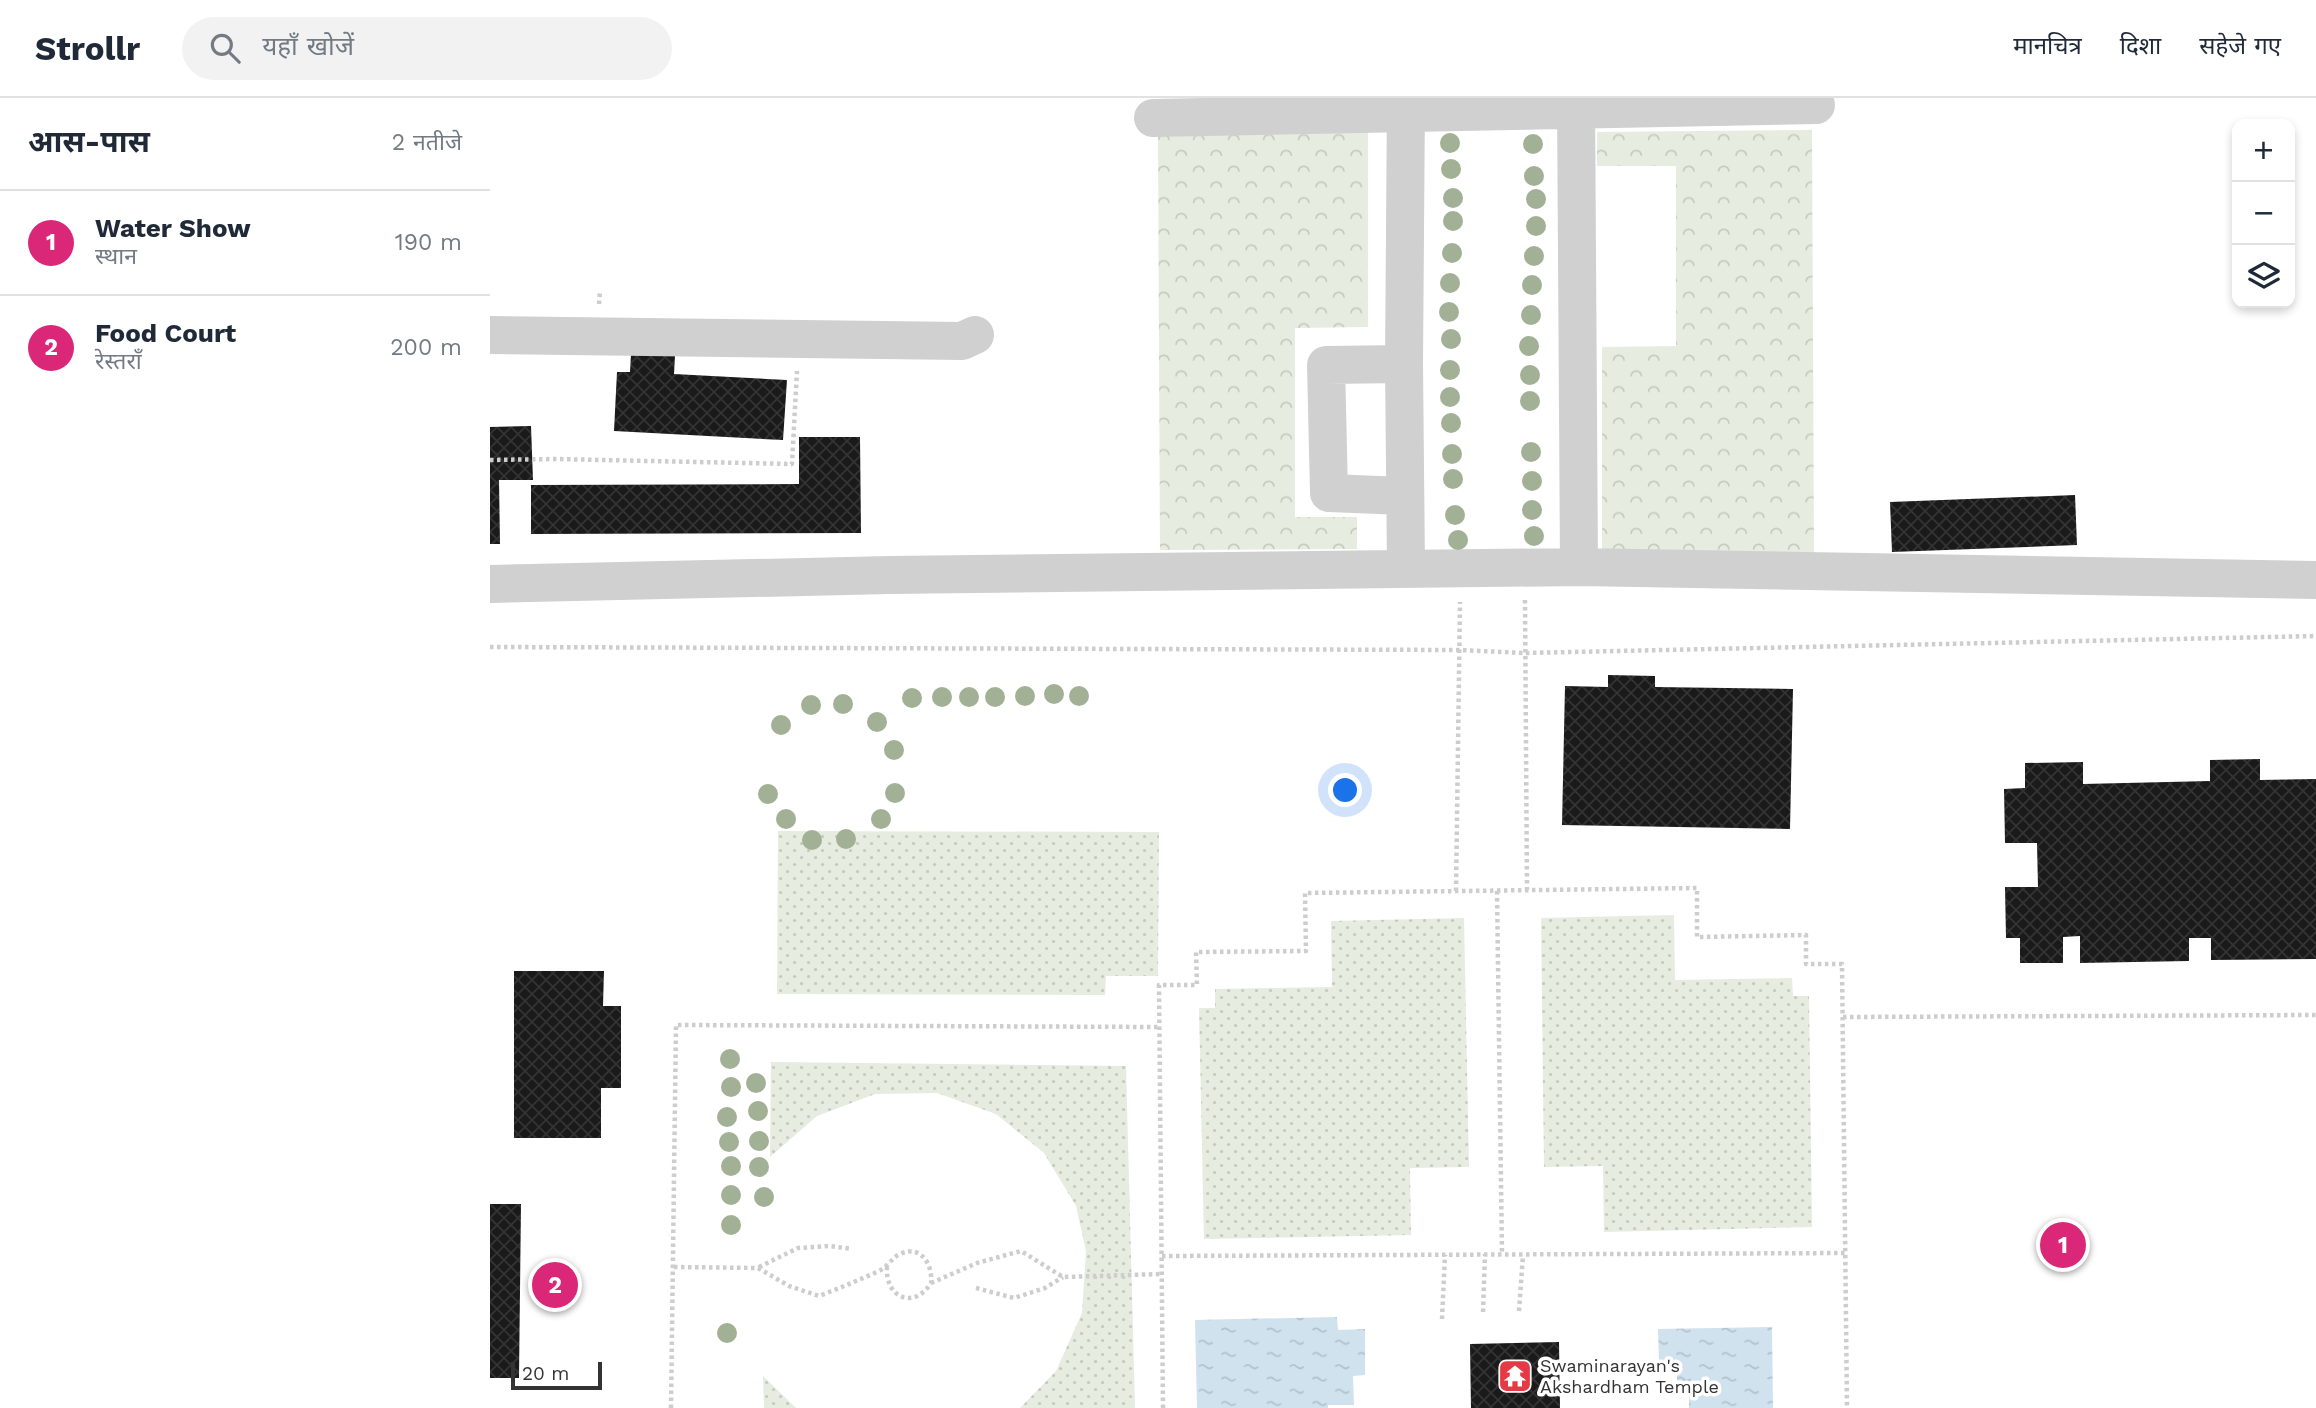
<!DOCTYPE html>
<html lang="hi">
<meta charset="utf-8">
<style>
body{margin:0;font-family:"Work Sans","Noto Sans Devanagari",sans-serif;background:#f2f2f3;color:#1f2937}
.controls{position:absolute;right:21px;top:21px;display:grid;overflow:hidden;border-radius:14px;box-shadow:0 4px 10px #0003}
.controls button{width:63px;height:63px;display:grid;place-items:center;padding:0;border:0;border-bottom:2px solid #e0e1e3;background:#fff;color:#1f2937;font:35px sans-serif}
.scale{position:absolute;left:21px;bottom:18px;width:91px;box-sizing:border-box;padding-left:7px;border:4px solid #333;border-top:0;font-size:19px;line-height:24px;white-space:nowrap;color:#333;-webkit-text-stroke:5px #fff;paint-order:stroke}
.you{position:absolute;left:856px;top:693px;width:24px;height:24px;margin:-18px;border:5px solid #fff;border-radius:50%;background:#1a73e8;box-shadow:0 0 0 10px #1a73e833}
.badge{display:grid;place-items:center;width:46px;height:46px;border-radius:50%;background:#db2777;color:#fff;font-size:23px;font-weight:700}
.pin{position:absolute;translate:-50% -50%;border:4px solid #fff;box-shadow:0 2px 7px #0006}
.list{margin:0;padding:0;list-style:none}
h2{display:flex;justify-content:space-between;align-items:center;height:91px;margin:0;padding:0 28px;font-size:30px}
h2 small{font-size:23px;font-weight:400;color:#747a83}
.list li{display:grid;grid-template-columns:46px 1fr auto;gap:21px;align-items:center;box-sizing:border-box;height:105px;padding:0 28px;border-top:2px solid #e0e1e3}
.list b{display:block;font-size:26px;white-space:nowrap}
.list p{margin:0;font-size:23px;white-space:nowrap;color:#747a83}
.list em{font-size:23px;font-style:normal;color:#747a83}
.icon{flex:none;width:38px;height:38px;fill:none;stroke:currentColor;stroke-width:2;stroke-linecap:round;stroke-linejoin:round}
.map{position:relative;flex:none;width:1826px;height:1310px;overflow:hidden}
header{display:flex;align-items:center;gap:42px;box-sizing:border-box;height:98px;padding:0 35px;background:#fff;border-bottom:2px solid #e0e1e3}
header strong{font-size:33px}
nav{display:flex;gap:38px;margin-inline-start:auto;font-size:24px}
.search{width:490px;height:63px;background:#f2f2f3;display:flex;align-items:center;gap:18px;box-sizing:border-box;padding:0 24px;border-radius:38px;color:#747a83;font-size:26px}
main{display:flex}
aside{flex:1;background:#fff}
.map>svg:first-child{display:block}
.grass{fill:url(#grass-dots)}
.park{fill:url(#park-crowns)}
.water{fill:url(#water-ripples)}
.building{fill:url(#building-cross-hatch)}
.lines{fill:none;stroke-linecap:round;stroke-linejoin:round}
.path{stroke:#cdcdcd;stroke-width:4.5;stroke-dasharray:3.5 3.5;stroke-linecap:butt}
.minor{stroke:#d0d0d0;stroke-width:38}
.tree{fill:#a2b095}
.labels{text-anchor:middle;stroke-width:7;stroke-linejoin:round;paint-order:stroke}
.poi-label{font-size:18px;fill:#333;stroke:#fff;text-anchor:start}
</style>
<header>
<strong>Strollr</strong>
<div class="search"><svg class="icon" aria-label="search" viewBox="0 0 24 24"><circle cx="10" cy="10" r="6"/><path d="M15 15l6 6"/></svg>यहाँ खोजें</div>
<nav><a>मानचित्र</a><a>दिशा</a><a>सहेजे गए</a></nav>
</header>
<main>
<aside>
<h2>आस-पास<small>2 नतीजे</small></h2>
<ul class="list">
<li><span class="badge">1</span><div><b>Water Show</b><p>स्थान</p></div><em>190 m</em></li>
<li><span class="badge">2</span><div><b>Food Court</b><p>रेस्तराँ</p></div><em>200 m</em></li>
</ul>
</aside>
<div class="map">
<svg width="1826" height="1310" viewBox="0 0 1826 1310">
<defs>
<pattern id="grass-dots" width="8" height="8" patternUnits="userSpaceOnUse" patternTransform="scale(1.75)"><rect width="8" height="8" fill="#e6ecdf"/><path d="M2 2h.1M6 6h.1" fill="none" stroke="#c6cbc0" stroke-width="1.8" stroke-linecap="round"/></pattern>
<pattern id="park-crowns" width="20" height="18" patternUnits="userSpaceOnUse" patternTransform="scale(1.75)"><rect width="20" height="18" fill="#e6ecdf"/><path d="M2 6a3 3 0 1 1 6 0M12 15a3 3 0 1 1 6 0" fill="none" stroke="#c6cbc0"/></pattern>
<pattern id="water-ripples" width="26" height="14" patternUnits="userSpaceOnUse" patternTransform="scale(1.75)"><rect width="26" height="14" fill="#cfe2ee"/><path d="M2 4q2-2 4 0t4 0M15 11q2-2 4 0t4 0" fill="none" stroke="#b2c2cd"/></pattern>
<pattern id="building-cross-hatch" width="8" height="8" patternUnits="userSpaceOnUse" patternTransform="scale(1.75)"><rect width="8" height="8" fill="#1a1a1a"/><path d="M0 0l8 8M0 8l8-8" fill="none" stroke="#333"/></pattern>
</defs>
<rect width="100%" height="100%" fill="#fff"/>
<!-- grass -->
<path class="grass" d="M 288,733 L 669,734 L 668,878 L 616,878 L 615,897 L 287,896 Z
M 1184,817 L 1185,882 L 1302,880 L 1303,898 L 1319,898 L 1322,1129 L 1114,1134 L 1113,1068 L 1054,1069 L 1051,820 Z
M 974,820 L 979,1069 L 920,1070 L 921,1137 L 714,1141 L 709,910 L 725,910 L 725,891 L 842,889 L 841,823 Z
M 281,964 L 636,968 L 645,1310 L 530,1310 L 566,1273 L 592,1215 L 596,1153 L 586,1108 L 554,1055 L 506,1016 L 447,995 L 385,996 L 327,1018 L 280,1059 Z
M 273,1278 L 306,1310 L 274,1310 Z"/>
<!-- park -->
<path class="park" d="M 1322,32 L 1324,455 L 1112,456 L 1112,249 L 1186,248 L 1186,68 L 1107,68 L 1107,34 Z
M 878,33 L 878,229 L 805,230 L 805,419 L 867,419 L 867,451 L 670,452 L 668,35 Z"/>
<!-- water -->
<path class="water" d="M 847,1219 L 848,1232 L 875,1231 L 875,1277 L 863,1278 L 864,1307 L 838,1307 L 838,1310 L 707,1310 L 705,1222 Z
M 1282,1229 L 1283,1310 L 1199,1310 L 1199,1287 L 1187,1287 L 1187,1264 L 1169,1264 L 1168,1231 Z"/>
<!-- building -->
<path class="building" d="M 141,256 L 185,258 L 184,276 L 297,282 L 293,342 L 124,333 L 127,274 L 140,274 Z
M 41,328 L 43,382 L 9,382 L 10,446 L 0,446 L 0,329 Z
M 309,339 L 370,339 L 371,435 L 41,436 L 41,387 L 309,386 Z
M 1585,397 L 1587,447 L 1402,454 L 1400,404 Z
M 1118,577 L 1165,578 L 1165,589 L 1303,591 L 1300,731 L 1072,727 L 1075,588 L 1118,589 Z
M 1770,661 L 1770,682 L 1826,681 L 1826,861 L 1721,862 L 1721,840 L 1699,840 L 1699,863 L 1590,865 L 1590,838 L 1573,839 L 1573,865 L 1530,865 L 1530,840 L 1516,840 L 1515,789 L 1548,789 L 1547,745 L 1515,745 L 1514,691 L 1535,690 L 1535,665 L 1593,664 L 1593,686 L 1720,683 L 1720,662 Z
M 24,873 L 114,873 L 113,908 L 131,908 L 131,990 L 111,990 L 111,1040 L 24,1040 Z
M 0,1106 L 31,1106 L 29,1280 L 0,1280 Z
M 1069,1244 L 1070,1310 L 981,1310 L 980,1246 Z"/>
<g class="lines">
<!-- path -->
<path class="path" d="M 109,206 L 110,193
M 0,362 L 65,361 L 302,366 L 307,273
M 1035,502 L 1037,792
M 0,549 L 969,552 L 1035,555 L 1826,538
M 966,793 L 970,504
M 1007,793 L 1012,1157
M 1353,919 L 1826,917
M 672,1158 L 1355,1155
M 184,1169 L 268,1170 L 299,1188 L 329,1198 C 350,1190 369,1182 389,1173 C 398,1169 401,1160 410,1156 C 431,1146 443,1167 441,1185 C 424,1212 395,1200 397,1169
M 269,1169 L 308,1150 L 340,1148 L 362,1151
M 441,1185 L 487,1165 L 531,1153 L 573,1179 L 672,1176
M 486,1190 L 524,1200 L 555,1190 L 573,1179
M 1029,1213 L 1033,1157
M 993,1214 L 995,1156
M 952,1221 L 955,1157
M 181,1310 L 186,927 L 669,929
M 673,1310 L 669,887 L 707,887 L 706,854 L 816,853 L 815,795 L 1207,790 L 1207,839 L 1316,837 L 1316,866 L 1352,866 L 1357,1310"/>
<!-- minor -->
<path class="minor" d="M 916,0 L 914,266 L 916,470
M 1086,0 L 1089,469
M 663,20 L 1326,7
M 0,237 L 472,243 L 485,237
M 914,266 L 836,267 L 839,395 L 914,398
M 0,486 L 400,477 L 1089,469 L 1826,482"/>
</g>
<!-- trees -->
<g class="tree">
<circle cx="960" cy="45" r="10"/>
<circle cx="1043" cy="46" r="10"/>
<circle cx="961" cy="71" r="10"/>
<circle cx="1044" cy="78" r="10"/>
<circle cx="963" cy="100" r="10"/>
<circle cx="1046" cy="101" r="10"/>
<circle cx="963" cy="123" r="10"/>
<circle cx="1046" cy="128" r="10"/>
<circle cx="962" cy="155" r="10"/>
<circle cx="1044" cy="158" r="10"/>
<circle cx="960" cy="185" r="10"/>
<circle cx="1042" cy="187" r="10"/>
<circle cx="959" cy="214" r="10"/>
<circle cx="1041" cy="217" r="10"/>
<circle cx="961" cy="241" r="10"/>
<circle cx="1039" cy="248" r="10"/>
<circle cx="960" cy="272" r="10"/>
<circle cx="1040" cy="277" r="10"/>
<circle cx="960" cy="299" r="10"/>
<circle cx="1040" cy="303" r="10"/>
<circle cx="961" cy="325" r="10"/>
<circle cx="1041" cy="354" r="10"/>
<circle cx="962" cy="356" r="10"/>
<circle cx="963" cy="381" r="10"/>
<circle cx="1042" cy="383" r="10"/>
<circle cx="1042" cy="412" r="10"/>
<circle cx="965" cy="417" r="10"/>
<circle cx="1044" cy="438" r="10"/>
<circle cx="968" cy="442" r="10"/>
<circle cx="564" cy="596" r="10"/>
<circle cx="535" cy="598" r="10"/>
<circle cx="589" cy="598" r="10"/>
<circle cx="452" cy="599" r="10"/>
<circle cx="479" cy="599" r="10"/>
<circle cx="505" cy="599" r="10"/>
<circle cx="422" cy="600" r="10"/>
<circle cx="353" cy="606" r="10"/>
<circle cx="321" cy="607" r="10"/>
<circle cx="387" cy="624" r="10"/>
<circle cx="291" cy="627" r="10"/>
<circle cx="404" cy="652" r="10"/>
<circle cx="405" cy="695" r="10"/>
<circle cx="278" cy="696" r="10"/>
<circle cx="296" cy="721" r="10"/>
<circle cx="391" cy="721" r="10"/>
<circle cx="356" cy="741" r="10"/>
<circle cx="322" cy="742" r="10"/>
<circle cx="240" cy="961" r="10"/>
<circle cx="266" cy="985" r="10"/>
<circle cx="241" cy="989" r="10"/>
<circle cx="268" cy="1013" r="10"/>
<circle cx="237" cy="1019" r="10"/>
<circle cx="269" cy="1043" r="10"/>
<circle cx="239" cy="1044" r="10"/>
<circle cx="241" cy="1068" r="10"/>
<circle cx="269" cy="1069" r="10"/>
<circle cx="241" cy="1097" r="10"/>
<circle cx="274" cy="1099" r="10"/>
<circle cx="241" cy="1127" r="10"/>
<circle cx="237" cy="1235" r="10"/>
</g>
<!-- icons -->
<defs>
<g id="temple-square" transform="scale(1.75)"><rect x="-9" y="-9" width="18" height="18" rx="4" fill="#e63946" stroke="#fff"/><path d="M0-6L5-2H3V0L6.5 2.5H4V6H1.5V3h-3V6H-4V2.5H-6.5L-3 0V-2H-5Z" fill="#fff"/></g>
</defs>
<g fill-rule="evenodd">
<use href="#temple-square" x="1025" y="1278"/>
</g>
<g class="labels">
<!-- poi labels -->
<g class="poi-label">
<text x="1050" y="1274">Swaminarayan's<tspan x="1050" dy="21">Akshardham Temple</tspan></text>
</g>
</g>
</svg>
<div class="controls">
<button>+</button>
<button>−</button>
<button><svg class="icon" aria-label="layers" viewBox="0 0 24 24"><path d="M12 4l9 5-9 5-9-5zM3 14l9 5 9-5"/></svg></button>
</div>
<div class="scale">20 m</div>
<div class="you"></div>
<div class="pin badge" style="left:1573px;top:1147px">1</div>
<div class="pin badge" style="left:65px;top:1187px">2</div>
</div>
</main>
